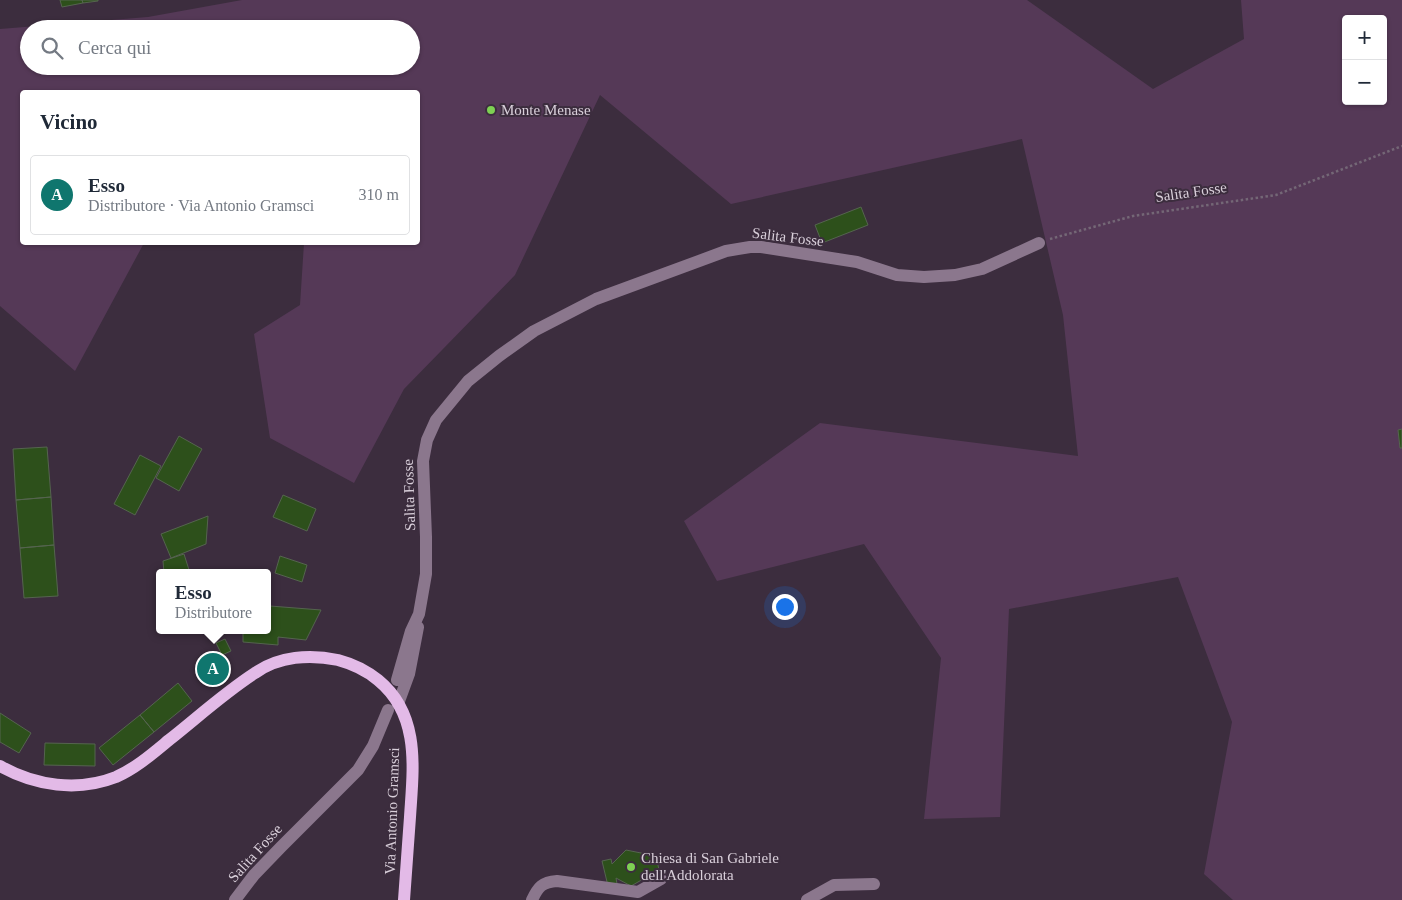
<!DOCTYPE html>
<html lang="it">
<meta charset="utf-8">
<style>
body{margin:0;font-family:Georgia,serif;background:#f6f6f7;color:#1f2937}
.controls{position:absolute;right:15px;top:15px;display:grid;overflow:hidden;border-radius:5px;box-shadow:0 1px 4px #0004}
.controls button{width:45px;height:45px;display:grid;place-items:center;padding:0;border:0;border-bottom:1px solid #e0e1e3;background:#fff;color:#1f2937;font:25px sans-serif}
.you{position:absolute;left:784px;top:606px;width:18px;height:18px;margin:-12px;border:4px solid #fff;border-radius:50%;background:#1a73e8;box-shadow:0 0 0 8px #1a73e833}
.badge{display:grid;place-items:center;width:32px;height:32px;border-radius:50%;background:#0f766e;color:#fff;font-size:16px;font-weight:700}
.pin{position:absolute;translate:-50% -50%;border:2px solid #fff;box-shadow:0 1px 5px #0006}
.popup{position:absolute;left:156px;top:569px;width:115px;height:65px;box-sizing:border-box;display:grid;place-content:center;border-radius:5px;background:#fff;filter:drop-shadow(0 1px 4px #0005);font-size:16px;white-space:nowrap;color:#747a83}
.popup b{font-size:19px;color:#1f2937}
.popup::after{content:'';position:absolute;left:50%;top:100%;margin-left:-10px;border:10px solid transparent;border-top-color:#fff}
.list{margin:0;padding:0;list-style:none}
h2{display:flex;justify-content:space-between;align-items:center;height:65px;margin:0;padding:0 20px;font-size:21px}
h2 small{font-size:16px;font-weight:400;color:#747a83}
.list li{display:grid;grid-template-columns:32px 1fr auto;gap:15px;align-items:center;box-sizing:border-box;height:80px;margin:0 10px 10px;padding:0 10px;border:1px solid #e0e1e3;border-radius:5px}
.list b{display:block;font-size:19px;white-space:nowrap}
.list p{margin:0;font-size:16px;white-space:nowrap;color:#747a83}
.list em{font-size:16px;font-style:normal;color:#747a83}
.icon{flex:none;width:28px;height:28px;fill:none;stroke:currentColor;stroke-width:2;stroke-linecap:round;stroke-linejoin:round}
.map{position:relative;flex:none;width:1402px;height:900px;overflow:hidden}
.search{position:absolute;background:#fff;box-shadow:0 1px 4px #0004;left:20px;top:20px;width:400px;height:55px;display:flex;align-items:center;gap:12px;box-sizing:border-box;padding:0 18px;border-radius:28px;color:#747a83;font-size:19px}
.panel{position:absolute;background:#fff;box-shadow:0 1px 4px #0004;left:20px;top:90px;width:400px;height:155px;border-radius:5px}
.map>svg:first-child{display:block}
.green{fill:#553957;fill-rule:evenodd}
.building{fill:#2d501b;stroke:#55644f}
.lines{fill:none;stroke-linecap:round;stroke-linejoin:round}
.path{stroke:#746776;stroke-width:2.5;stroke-dasharray:2.5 2.5;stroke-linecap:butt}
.minor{stroke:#8b778d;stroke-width:12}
.major{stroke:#e3bae7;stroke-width:12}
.poi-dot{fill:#7ed153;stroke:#3c2d3e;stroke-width:2}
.labels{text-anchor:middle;stroke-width:4;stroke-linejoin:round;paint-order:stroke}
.poi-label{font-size:15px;fill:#d9cfda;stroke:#3c2d3e;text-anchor:start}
.street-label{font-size:15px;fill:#d9cfda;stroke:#3c2d3e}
</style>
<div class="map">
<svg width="1402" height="900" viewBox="0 0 1402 900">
<rect width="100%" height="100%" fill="#3c2d3e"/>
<!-- green -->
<path class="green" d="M 242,0 L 1027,0 L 1153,89 L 1244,39 L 1241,0 L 1402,0 L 1402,900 L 1233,900 L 1204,874 L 1232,722 L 1178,577 L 1009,609 L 1000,817 L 924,819 L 941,658 L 864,544 L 717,581 L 684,521 L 820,423 L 1078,456 L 1063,315 L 1022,139 L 731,204 L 600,95 L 515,275 L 404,389 L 354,483 L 270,438 L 254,334 L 300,305 L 304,243 L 418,242 L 418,92 L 22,92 L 22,242 L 144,243 L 75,371 L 0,306 L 0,29 L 148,17 ZM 1346,19 L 1383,19 L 1383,101 L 1346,101 ZM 29,29 L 411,29 L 411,66 L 29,66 Z"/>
<!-- building -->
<path class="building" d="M 60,0 L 82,0 L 83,3 L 62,7 Z
M 82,0 L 98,0 L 98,1 L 83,3 Z
M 861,207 L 868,225 L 822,243 L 815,225 Z
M 1402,429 L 1402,448 L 1400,448 L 1398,430 Z
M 179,436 L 202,449 L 179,491 L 156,478 Z
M 47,447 L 51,497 L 16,500 L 13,449 Z
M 140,455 L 161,466 L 135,515 L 114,504 Z
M 283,495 L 316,509 L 307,531 L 273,517 Z
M 51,497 L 54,545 L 20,548 L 16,500 Z
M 208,516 L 206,544 L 171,558 L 161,534 Z
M 54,545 L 58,596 L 24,598 L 20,548 Z
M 184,554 L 190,573 L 164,573 L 163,561 Z
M 280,556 L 307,565 L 302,582 L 275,573 Z
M 270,606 L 321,610 L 306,640 L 278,637 L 278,645 L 243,642 L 243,630 L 267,630 L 267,613 L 269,613 Z
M 225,639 L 231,651 L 222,655 L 216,643 Z
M 215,658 L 224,669 L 209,681 L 200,670 Z
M 178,683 L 192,701 L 154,732 L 140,715 Z
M 0,713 L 31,733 L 19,753 L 0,742 Z
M 140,715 L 154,732 L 113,765 L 99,748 Z
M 45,743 L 95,744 L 95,766 L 44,765 Z
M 626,850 L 656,856 L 659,870 L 631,886 L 616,878 L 617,884 L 608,886 L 602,861 L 611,859 L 612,864 Z"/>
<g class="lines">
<!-- path -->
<path class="path" d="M 1050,239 L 1133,216 L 1276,195 L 1402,146"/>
<!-- minor -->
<path class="minor" d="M 397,680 L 411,631 L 419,614 L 426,574 L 426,537 L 423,461 L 427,440 L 436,420 L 468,381 L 499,356 L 534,331 L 596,299 L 726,251 L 750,247 L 761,247 L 857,262 L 897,275 L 924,277 L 955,275 L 982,269 L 1039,243
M 398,704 L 409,674 L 418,627
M 235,900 L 254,875 L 281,847 L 358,770 L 373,746 L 388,710
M 532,900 C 538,887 542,882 557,881 L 638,892 L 661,879
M 807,900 L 834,885 L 874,884"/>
<!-- major -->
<path class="major" d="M 0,766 C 35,786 78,792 116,777 C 136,768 152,754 169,740 C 197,718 224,693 255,673 C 279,656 310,654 338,660 C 353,664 367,671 378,680 C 421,715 413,769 410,817 C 408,845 406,872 404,900"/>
</g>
<!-- markers -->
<g class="poi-dot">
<circle cx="491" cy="110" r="5"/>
<circle cx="631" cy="867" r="5"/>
</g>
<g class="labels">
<!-- poi labels -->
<g class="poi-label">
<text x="501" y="115">Monte Menase</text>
<text x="641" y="863">Chiesa di San Gabriele<tspan x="641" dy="17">dell'Addolorata</tspan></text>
</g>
<!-- street labels -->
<g class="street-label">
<text transform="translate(1191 192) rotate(-8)" y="5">Salita Fosse</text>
<text transform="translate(788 237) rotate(7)" y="5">Salita Fosse</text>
<text transform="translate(409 495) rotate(-92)" y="5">Salita Fosse</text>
<text transform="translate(392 811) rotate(-88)" y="5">Via Antonio Gramsci</text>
<text transform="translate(255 853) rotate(-48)" y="5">Salita Fosse</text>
</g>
</g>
</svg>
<div class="controls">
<button>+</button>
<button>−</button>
</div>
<div class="you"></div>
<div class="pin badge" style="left:213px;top:669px">A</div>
<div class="popup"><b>Esso</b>Distributore</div>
<div class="search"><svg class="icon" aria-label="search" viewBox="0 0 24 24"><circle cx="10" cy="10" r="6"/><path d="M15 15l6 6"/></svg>Cerca qui</div>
<section class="panel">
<h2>Vicino<small></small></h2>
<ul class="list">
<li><span class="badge">A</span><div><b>Esso</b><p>Distributore · Via Antonio Gramsci</p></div><em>310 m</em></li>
</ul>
</section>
</div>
